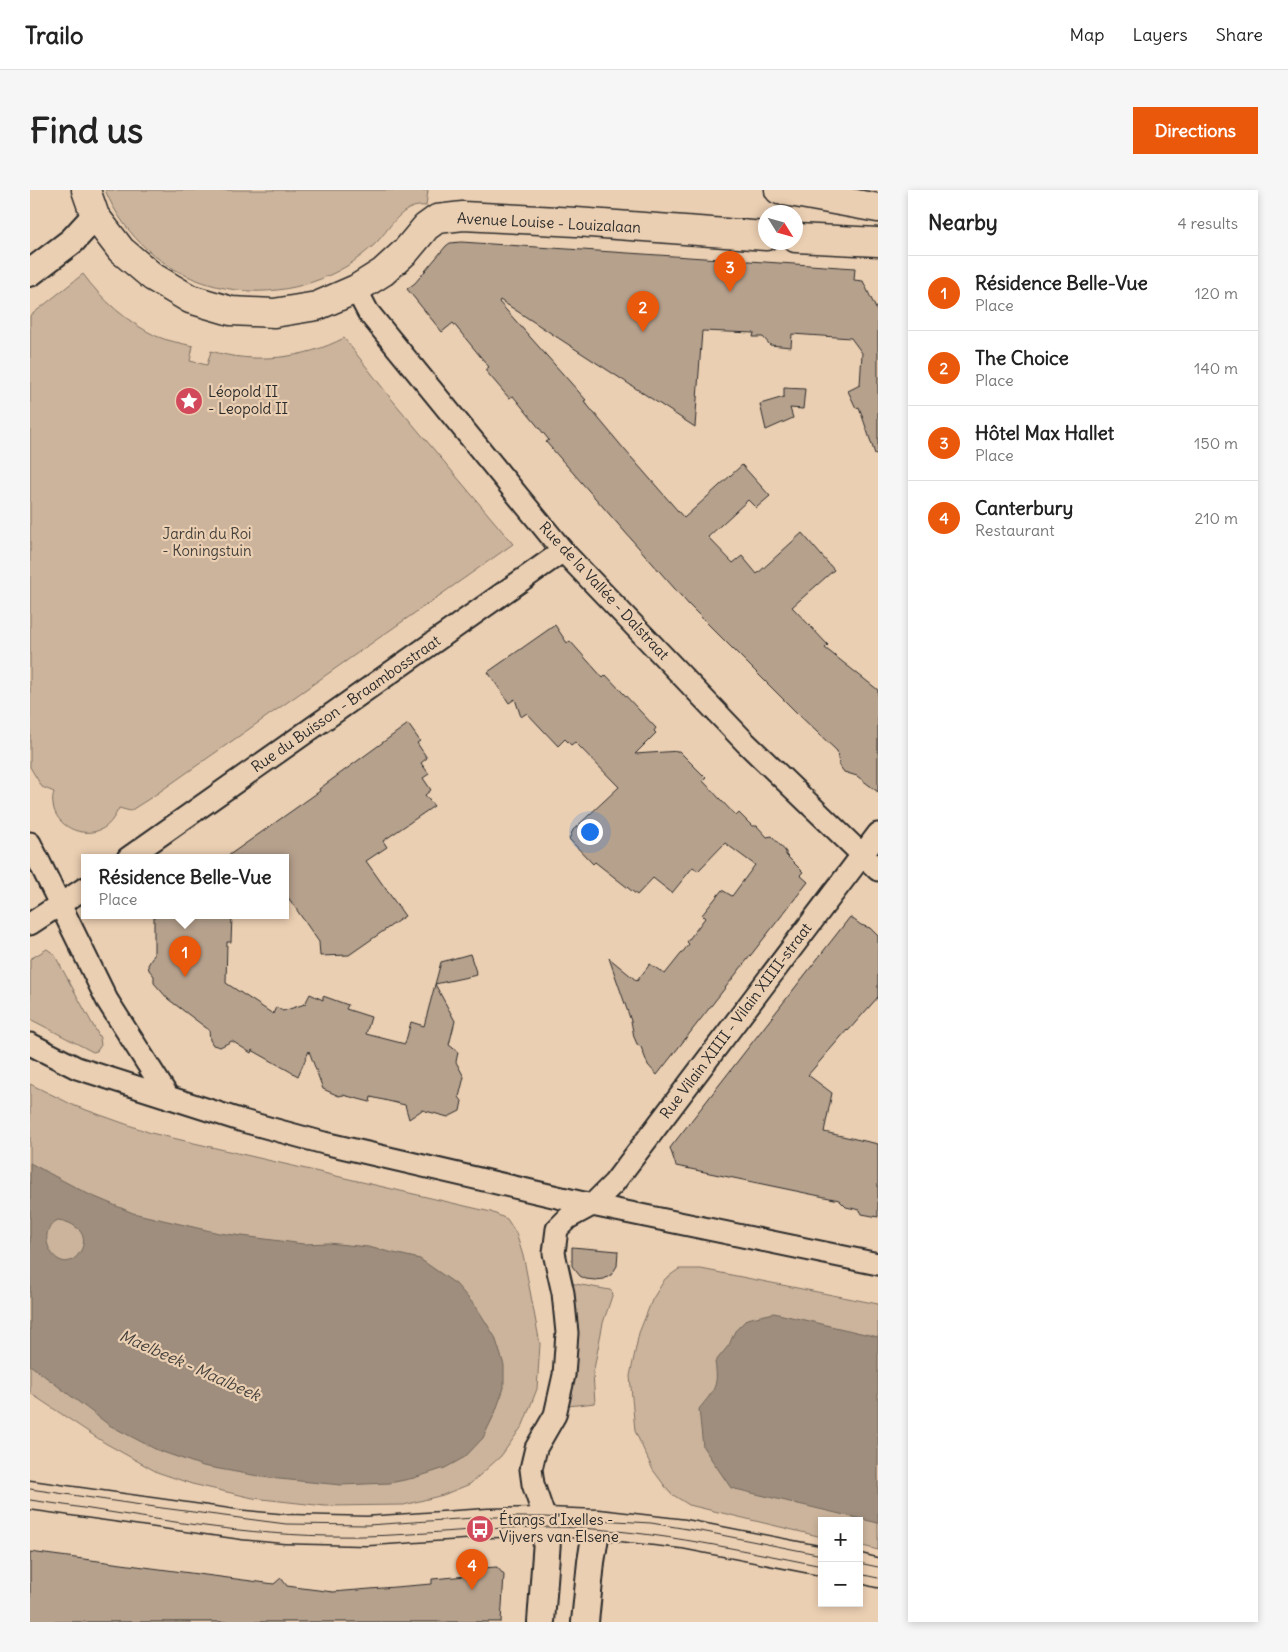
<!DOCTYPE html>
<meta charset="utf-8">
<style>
body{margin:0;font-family:Delius,sans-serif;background:#f6f6f6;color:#222}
.controls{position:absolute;right:15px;bottom:15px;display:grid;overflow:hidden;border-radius:0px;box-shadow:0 2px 8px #0003}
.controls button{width:45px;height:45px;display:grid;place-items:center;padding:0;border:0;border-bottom:1px solid #e0e0e0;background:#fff;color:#222;font:25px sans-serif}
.compass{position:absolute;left:728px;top:15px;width:45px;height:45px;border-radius:50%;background:#fff;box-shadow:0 2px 8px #0003;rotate:127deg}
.you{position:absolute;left:559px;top:641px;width:18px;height:18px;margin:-12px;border:4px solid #fff;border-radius:50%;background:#1a73e8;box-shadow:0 0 0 8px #1a73e833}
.badge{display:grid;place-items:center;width:32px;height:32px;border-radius:50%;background:#ea580c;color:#fff;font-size:16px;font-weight:700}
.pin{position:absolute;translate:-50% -41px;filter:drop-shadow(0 1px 2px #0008)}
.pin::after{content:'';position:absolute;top:26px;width:18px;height:15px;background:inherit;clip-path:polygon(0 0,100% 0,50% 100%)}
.popup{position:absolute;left:51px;top:664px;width:208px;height:65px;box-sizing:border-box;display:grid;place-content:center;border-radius:0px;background:#fff;filter:drop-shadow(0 1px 4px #0005);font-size:16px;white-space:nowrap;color:#767676}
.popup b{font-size:19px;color:#222}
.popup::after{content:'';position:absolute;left:50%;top:100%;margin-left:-10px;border:10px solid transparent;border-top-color:#fff}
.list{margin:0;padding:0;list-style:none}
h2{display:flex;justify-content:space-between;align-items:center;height:65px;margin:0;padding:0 20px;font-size:21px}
h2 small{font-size:16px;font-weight:400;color:#767676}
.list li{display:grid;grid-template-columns:32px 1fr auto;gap:15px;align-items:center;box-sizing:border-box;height:75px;padding:0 20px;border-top:1px solid #e0e0e0}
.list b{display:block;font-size:19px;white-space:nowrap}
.list p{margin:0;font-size:16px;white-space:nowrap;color:#767676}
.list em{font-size:16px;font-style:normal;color:#767676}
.map{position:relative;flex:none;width:848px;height:1432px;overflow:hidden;border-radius:0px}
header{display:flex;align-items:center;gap:30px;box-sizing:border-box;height:70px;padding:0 25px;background:#fff;border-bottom:1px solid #e0e0e0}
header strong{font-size:24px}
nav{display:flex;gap:28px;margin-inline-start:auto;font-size:18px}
.intro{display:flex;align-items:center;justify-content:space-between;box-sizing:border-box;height:120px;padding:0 30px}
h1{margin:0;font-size:35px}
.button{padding:12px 22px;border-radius:0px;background:#ea580c;color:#fff;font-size:18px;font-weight:700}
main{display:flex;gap:30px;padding:0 30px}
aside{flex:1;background:#fff;border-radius:0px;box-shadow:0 2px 8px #0003}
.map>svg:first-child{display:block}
.green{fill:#ccb49c;stroke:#7c7064}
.water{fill:#9f8e7d;stroke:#71665c;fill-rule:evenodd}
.building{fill:#b6a18d;stroke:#2b2b2b}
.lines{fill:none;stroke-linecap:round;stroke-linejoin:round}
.minor-casing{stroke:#2b2b2b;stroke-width:25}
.tertiary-casing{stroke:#2b2b2b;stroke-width:30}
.secondary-casing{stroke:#2b2b2b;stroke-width:31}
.trunk-casing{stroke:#2b2b2b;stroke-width:31}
.minor{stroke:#ebcfb2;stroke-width:21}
.tertiary{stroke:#ebcfb2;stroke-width:26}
.secondary{stroke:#ebcfb2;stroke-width:28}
.trunk{stroke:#ebcfb2;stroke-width:28}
.tram{stroke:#2b2b2b;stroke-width:1}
.labels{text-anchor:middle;stroke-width:4.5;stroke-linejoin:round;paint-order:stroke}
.street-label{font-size:15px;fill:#2b2b2b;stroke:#ebcfb2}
.poi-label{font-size:15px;fill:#2b2b2b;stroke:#ebcfb2;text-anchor:start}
.park-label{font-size:15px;fill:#43403c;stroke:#ebcfb2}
.water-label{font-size:16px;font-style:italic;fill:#423f3b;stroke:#ebcfb2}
</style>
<header>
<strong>Trailo</strong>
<nav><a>Map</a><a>Layers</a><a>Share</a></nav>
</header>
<div class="intro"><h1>Find us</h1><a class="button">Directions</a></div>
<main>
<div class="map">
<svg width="848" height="1432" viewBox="0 0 848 1432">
<rect width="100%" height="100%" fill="#ebcfb2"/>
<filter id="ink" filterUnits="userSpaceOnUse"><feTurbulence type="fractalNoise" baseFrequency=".02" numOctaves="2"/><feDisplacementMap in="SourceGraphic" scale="10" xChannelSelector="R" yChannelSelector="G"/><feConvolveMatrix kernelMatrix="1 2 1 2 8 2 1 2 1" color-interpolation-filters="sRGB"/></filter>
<g filter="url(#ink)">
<!-- green -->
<path class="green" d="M 75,0 L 398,0 L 396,16 C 370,13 360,40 344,55 C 336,62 326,70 317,76 C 228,129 116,96 75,0 Z
M 53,84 C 72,110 97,132 126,146 C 137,151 151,153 163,156 L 160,171 L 177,175 L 181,161 C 224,174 274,169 314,148 L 359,206 L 483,354 L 125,605 L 100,621 L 89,618 C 85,626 80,635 72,639 C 52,649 25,636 23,614 C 22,610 23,605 24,602 L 12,597 L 0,577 L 0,126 Z
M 17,759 L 24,764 L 70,848 L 71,855 L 67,861 L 63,862 L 0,829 L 0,769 Z
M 0,894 L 45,916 L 121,943 L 461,1022 L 477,1029 L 486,1043 L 494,1069 L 510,1154 L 507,1199 L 493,1235 L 471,1266 L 440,1294 L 413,1305 L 374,1315 L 295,1316 L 223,1308 L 162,1294 L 127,1282 L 75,1253 L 0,1203 Z
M 649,1079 L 671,1079 L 848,1114 L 848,1360 L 829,1355 L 829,1331 L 792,1331 L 792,1347 L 659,1315 L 640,1303 L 623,1280 L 605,1241 L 600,1186 L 609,1143 L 622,1110 L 635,1089 Z
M 540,1093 L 580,1100 L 583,1103 L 573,1133 L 563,1184 L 565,1213 L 538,1216 L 546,1186 L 548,1135 Z"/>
<!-- water -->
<path class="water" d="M 0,973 L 58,1004 L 103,1023 L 189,1043 L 274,1054 L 298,1053 L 338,1057 L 390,1069 L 426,1094 L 447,1118 L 465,1147 L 474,1175 L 474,1198 L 465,1223 L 453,1248 L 435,1267 L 415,1278 L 384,1288 L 360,1293 L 311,1295 L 239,1288 L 173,1276 L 127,1260 L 79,1235 L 0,1175 ZM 28,1030 C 44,1032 61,1044 50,1062 C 31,1092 0,1044 28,1030 Z
M 744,1123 L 848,1147 L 848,1333 L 701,1298 L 673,1257 L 669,1219 C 684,1200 689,1197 685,1172 L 699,1155 L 705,1141 L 717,1129 Z"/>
<!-- building -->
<path class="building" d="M 431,52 L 825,78 L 824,90 L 833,91 L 848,123 L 848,263 L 845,264 L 829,217 L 826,218 L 818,201 L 830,195 L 832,163 L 821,148 L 762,144 L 761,157 L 740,155 L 733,147 L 723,147 L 724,143 L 672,141 L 665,237 L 470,110 L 469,112 L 556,210 L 554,211 L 594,259 L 654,328 L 712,275 L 740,306 L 726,318 L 718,310 L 678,347 L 703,373 L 712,366 L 727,384 L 772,343 L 804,380 L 762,417 L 798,455 L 795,458 L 848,500 L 848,602 L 827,586 L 814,582 L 809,575 L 807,561 L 768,524 L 659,415 L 516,252 L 519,250 L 483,206 L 479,208 L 455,180 L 459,177 L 423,133 L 412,142 L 377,99 L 385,93 L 416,56 L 420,53 Z
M 754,198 L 775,199 L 773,219 L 760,218 L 763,228 L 736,240 L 730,214 L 754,207 Z
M 525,435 L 537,453 L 540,451 L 573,488 L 576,485 L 626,538 L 624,541 L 626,543 L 605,564 L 649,561 L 676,588 L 673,591 L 706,626 L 709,623 L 722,636 L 727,636 L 737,647 L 742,646 L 756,662 L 756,665 L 773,682 L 770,685 L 778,692 L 627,885 L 618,875 L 611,857 L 607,854 L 604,847 L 601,831 L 579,768 L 607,791 L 620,774 L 635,784 L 659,754 L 657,752 L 675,728 L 672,725 L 692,700 L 702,706 L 725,675 L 695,653 L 668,681 L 663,677 L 642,703 L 623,688 L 607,705 L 565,672 L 563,674 L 539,649 L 543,640 L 589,597 L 545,552 L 541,555 L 535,549 L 528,556 L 497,523 L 491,527 L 485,509 L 479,513 L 458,482 Z
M 378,534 L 390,551 L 387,553 L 397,568 L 391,573 L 399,584 L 393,588 L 401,600 L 395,605 L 404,616 L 353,651 L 357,657 L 336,671 L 375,726 L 319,765 L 290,766 L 289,752 L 255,703 L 255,668 L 195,668 L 290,601 L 289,599 Z
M 124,726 L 202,726 L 201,752 L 197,752 L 196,793 L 243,824 L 246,817 L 253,821 L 275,814 L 280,804 L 293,810 L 293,806 L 318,815 L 316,819 L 341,827 L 336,844 L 375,854 L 381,832 L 394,836 L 411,772 L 440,764 L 447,785 L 405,794 L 425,831 L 419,855 L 428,862 L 426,872 L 434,887 L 429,907 L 432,911 L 430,921 L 418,927 L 392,920 L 379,929 L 375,915 L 341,907 L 340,912 L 313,905 L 309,906 L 293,899 L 279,861 L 268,886 L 222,860 L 221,863 L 202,851 L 190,857 L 183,855 L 180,850 L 179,840 L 138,809 L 124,793 L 124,786 L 119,780 L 118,775 L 124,765 Z
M 820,727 L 831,735 L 840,738 L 848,746 L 848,807 L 818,841 L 817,840 L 778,885 L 802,903 L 794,942 L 848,954 L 848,1027 L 832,1024 L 830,1020 L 816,1017 L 809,1010 L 646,976 L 640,958 Z
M 542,1057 L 588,1061 L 587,1076 L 581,1085 L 574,1089 L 565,1090 L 556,1089 L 550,1086 L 542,1076 Z
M 0,1362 L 244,1394 L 251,1388 L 257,1396 L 303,1402 L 402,1394 L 402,1389 L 437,1386 L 436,1379 L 467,1377 L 474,1385 L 471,1432 L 0,1432 Z"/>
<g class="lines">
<!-- minor casing -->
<g class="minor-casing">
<path id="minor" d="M 326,99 L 338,122 L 533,361 L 716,553 L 848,680
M 0,653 L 77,810 L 139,908
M 98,668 L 533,361
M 0,734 L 55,698
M 0,854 L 47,878 L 213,931 L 294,953 L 562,1015 L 848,1074
M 516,1332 L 503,1294 L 501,1279 L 506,1258 L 525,1225 L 534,1185 L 537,1143 L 533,1103 L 524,1063 L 527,1039 L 538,1028 L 562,1015 L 584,993 L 848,644"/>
</g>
<!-- tertiary casing -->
<g class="tertiary-casing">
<path id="tertiary" d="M 0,83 L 42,51 L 65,26
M 511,1432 L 518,1337 L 516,1332
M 555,1432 L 561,1372 L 567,1334"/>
</g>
<!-- secondary casing -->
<g class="secondary-casing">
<path id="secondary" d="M 56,0 L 65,26 L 91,60 L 123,87 L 160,109 L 201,121 L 244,123 L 287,116 L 326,99 L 353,82 L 376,61 L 396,37 L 407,29 L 433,26 L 546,32 L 736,46
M 766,48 L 848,52
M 0,1305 L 213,1335 L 256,1339 L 337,1341 L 459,1333 L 516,1332 L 567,1334 L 654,1344 L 792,1371
M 829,1378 L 848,1383"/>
</g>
<!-- trunk casing -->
<g class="trunk-casing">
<path id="trunk" d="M 749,0 L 848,18"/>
</g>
<!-- minor -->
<use href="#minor" class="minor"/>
<!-- tertiary -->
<use href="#tertiary" class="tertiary"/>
<!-- secondary -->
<use href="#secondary" class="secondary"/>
<!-- trunk -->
<use href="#trunk" class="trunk"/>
<!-- tram -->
<path class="tram" d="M 0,1299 L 132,1318 L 256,1334 L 338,1335 L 459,1327 L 515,1327 L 621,1333 L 676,1342 L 792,1365
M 0,1310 C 99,1324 198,1344 298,1346 C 372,1348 445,1337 518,1337 C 611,1338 701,1358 792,1376
M 829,1373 L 848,1377
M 829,1384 L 848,1388"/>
</g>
</g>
<!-- icons -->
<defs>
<g id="sight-disc" transform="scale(1.4375)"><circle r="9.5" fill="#d1495b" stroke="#ebcfb2"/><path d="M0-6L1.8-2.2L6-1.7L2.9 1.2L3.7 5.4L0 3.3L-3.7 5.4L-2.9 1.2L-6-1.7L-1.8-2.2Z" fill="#fff"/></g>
<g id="bus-disc" transform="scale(1.4375)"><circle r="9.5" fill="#d1495b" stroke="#ebcfb2"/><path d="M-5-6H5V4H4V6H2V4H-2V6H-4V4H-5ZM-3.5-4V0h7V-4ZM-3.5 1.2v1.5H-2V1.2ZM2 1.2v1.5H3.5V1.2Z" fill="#fff"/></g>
</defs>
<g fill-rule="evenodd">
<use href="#sight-disc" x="159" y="211"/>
<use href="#bus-disc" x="450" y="1339"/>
</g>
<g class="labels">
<!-- street labels -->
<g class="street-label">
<text transform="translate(519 33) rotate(3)" y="5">Avenue Louise - Louizalaan</text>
<text transform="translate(574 401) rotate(47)" y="5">Rue de la Vallée - Dalstraat</text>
<text transform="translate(316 514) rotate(-35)" y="5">Rue du Buisson - Braambosstraat</text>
<text transform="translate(706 831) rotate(-53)" y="5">Rue Vilain XIIII - Vilain XIIII-straat</text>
</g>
<!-- poi labels -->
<g class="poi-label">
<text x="178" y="207">Léopold II<tspan x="178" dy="17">- Leopold II</tspan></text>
<text x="469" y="1335">Étangs d'Ixelles -<tspan x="469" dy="17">Vijvers van Elsene</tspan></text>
</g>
<!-- park labels -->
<g class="park-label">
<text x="177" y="349">Jardin du Roi<tspan x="177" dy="17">- Koningstuin</tspan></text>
</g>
<!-- water labels -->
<g class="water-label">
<text transform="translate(160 1175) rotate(24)" y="6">Maelbeek - Maalbeek</text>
</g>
</g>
</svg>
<div class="controls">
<button>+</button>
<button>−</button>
</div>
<svg class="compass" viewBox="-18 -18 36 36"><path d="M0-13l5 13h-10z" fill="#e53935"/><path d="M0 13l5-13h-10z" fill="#767676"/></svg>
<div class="you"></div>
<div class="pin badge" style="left:155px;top:787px">1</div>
<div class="popup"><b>Résidence Belle-Vue</b>Place</div>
<div class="pin badge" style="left:613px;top:142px">2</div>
<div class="pin badge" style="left:700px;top:102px">3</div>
<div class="pin badge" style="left:442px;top:1400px">4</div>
</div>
<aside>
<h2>Nearby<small>4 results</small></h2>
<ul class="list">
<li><span class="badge">1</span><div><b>Résidence Belle-Vue</b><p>Place</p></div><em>120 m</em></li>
<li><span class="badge">2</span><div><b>The Choice</b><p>Place</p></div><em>140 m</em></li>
<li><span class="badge">3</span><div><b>Hôtel Max Hallet</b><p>Place</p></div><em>150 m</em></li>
<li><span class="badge">4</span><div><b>Canterbury</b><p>Restaurant</p></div><em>210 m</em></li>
</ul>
</aside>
</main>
